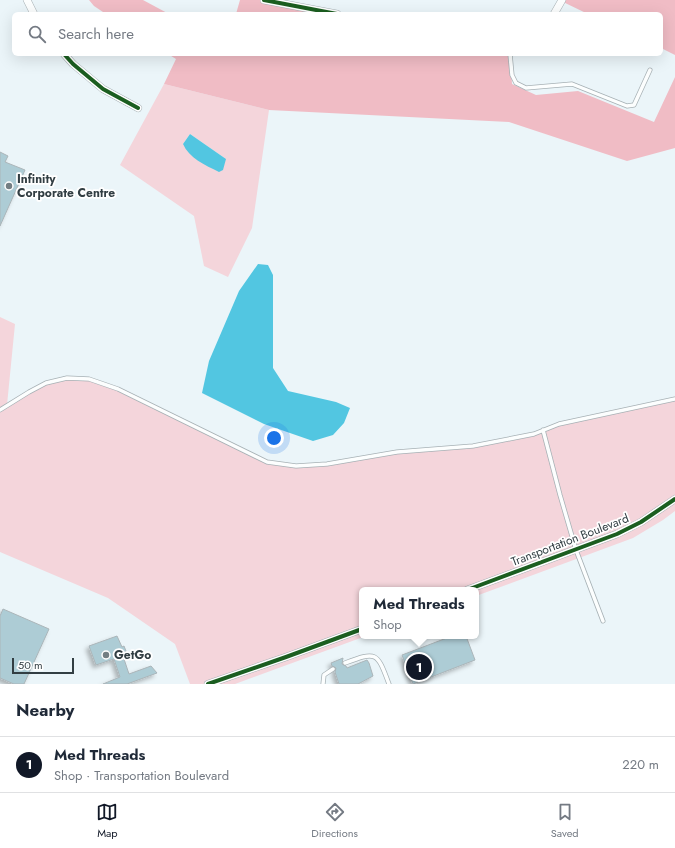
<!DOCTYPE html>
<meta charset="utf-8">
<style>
body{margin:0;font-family:Jost,sans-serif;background:#f6f6f7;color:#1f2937}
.scale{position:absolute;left:12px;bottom:10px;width:62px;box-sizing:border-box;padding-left:4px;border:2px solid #323e43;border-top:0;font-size:11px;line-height:14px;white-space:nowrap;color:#323e43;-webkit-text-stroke:3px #fff;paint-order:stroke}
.you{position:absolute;left:274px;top:438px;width:14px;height:14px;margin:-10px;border:3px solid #fff;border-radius:50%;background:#1a73e8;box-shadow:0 0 0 6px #1a73e833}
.badge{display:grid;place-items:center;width:26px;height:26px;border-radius:50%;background:#111827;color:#fff;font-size:13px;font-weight:700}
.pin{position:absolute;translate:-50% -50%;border:2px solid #fff;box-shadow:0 1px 4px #0006}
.popup{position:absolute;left:359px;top:587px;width:120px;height:52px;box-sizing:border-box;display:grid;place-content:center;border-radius:6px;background:#fff;filter:drop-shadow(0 1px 3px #0005);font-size:13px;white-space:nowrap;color:#747a83}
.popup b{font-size:15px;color:#1f2937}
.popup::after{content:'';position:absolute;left:50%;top:100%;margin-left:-8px;border:8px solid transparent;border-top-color:#fff}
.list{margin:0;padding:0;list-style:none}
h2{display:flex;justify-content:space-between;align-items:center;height:52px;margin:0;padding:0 16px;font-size:17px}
h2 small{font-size:13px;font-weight:400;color:#747a83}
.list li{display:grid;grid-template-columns:26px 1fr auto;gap:12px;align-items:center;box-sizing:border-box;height:56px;padding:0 16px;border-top:1px solid #e0e1e3}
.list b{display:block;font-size:15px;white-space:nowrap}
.list p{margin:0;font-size:13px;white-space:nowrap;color:#747a83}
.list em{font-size:13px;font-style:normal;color:#747a83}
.icon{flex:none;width:22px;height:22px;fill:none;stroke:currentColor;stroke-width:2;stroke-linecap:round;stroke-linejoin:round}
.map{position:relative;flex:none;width:675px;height:684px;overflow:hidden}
.search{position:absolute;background:#fff;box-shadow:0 4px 16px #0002;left:12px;right:12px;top:12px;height:44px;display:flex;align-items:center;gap:10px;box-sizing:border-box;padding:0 14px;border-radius:6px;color:#747a83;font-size:15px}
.sheet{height:108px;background:#fff}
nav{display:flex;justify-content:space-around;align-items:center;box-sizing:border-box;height:56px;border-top:1px solid #e0e1e3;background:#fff;font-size:11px;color:#747a83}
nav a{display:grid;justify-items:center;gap:2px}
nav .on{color:#111827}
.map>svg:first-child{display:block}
.green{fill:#f4d5db;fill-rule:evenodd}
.forest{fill:#f0bcc5}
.water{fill:#52c6e1}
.building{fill:#adccd5;stroke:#abb5b9;filter:url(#shadow)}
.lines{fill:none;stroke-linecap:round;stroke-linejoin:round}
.service-casing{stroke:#a7b1b5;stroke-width:5}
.minor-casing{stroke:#a7b1b5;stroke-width:8}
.service{stroke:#fcfefe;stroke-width:3.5}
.minor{stroke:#fcfefe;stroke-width:7}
.cycleway-casing{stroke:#fff;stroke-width:6}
.cycleway{stroke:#1b5e20;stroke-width:4}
.poi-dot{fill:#737e83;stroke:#fff;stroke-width:1.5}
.labels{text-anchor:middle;stroke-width:3.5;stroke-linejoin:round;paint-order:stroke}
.poi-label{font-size:12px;font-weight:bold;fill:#323e43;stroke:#fff;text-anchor:start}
.street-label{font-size:12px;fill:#323e43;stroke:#fff}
</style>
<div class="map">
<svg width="675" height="684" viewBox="0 0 675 684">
<defs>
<filter id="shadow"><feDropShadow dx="-3" dy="3" stdDeviation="2" flood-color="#0004"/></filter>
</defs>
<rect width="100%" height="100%" fill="#ebf5f9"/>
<!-- green -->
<path class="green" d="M 164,84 L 269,110 L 252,228 L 228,277 L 204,266 L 194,216 L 120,165 ZM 190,134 L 226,159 L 183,144 Z
M 0,317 L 15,324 L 7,405 L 46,383 L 67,378 L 89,379 L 118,389 L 267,462 L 296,466 L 327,464 L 397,452 L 473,446 L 534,434 L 559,424 L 675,399 L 675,511 L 663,520 L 633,538 L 476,596 L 476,590 L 362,590 L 362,636 L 366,636 L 235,684 L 190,684 L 175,644 L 108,598 L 0,552 Z"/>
<!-- forest -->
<path class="forest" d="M 89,0 L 143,0 L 169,14 L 106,14 L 94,6 Z
M 240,0 L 264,0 L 337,14 L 236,14 Z
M 562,0 L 675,0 L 675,55 L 661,48 L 661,14 L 588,14 L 561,1 Z
M 168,54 L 510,54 L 512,84 L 536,95 L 578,91 L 654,122 L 675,77 L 675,148 L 627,161 L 509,122 L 269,110 L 164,84 L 176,59 Z"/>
<!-- water -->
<path class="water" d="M 190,134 L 226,159 L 223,170 L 219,172 C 205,165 189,158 183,144 Z
M 258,264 L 268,265 L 273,275 L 273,368 L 288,391 L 336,402 L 350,408 L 344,423 L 333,435 L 313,441 L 264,424 L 202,393 L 209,361 L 239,291 Z"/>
<!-- building -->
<path class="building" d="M 0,152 L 8,156 L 5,162 L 25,170 L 0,226 Z
M 3,609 L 49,629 L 24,684 L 14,684 L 0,678 L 0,616 Z
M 117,636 L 122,647 L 124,646 L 126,651 L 123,656 L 129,674 L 151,666 L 157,673 L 127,684 L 103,684 L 120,677 L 114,659 L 96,665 L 89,646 Z
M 452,636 L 466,636 L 475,660 L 413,684 L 402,655 Z
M 343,658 L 342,664 L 346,666 L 347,668 L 367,660 L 369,663 L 373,676 L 358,684 L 339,684 L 335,672 L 336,668 L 332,666 L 331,663 Z"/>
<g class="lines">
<!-- service casing -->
<g class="service-casing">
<path id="service" d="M 510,54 L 512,75 L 516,83 L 526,88 L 572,84 L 627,106 L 634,105 L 650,70
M 0,410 L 29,392 L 46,383 L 67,378 L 89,379 L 118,389 L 267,462 L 296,466 L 327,464 L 397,452 L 473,446 L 534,434 L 559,424 L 675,399
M 543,430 L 560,495 L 576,550 L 603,621
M 345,663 C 377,651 377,652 389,684
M 323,684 L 324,675 L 333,669"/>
</g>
<!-- minor casing -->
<g class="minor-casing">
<path id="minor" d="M 27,0 L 34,14
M 264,0 L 337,14
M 554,14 L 562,0
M 64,54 L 73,64 L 103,89 L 138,108
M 467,590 L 617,534 L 641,522 L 675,499
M 208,684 L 286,657 L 362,629"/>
</g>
<!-- service -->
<use href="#service" class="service"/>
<!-- minor -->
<use href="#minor" class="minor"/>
<!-- cycleway casing -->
<g class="cycleway-casing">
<path id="cycleway" d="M 264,0 L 337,14
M 64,54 L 73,64 L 103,89 L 138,108
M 467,590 L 617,534 L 641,522 L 675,499
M 208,684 L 286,657 L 362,629"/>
</g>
<!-- cycleway -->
<use href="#cycleway" class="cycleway"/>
</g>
<!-- markers -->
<g class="poi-dot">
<circle cx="9" cy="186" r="4"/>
<circle cx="106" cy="655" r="4"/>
</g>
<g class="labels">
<!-- poi labels -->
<g class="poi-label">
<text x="17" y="183">Infinity<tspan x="17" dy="14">Corporate Centre</tspan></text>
<text x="114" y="659">GetGo</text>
</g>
<!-- street labels -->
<g class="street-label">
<text transform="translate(570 540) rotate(-21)" y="4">Transportation Boulevard</text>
</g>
</g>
</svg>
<div class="scale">50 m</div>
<div class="you"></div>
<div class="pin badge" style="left:419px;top:667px">1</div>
<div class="popup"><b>Med Threads</b>Shop</div>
<div class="search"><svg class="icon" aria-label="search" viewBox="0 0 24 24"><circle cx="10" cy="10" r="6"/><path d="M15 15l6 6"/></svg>Search here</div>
</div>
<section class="sheet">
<h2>Nearby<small></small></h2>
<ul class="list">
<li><span class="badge">1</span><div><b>Med Threads</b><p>Shop · Transportation Boulevard</p></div><em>220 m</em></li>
</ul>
</section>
<nav>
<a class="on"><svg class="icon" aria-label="map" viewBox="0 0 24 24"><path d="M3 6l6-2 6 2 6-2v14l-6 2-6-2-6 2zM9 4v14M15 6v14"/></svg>Map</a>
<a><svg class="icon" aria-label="directions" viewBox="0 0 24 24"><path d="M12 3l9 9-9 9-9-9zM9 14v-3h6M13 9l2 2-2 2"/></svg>Directions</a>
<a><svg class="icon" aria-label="saved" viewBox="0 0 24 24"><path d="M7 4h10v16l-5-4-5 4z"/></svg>Saved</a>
</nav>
